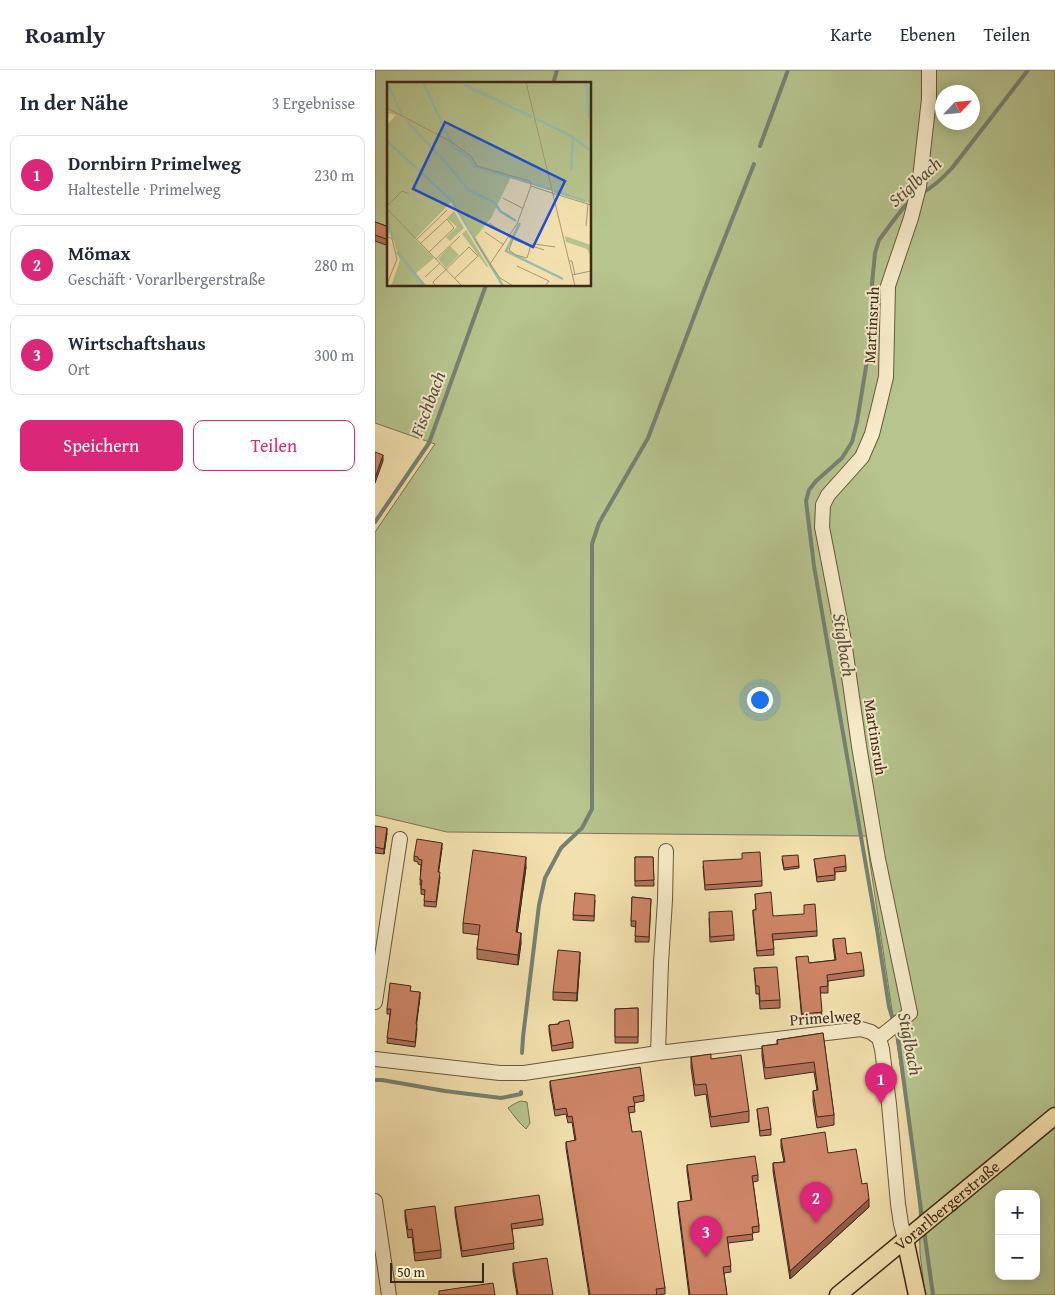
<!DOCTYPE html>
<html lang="de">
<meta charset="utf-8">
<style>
body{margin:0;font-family:"Gentium Book Plus",serif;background:#f2f2f3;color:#1f2937}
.controls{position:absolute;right:15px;bottom:15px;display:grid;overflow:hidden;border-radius:10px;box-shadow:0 2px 12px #0003}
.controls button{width:45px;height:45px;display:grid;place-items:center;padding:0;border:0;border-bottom:1px solid #e0e1e3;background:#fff;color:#1f2937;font:25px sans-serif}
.compass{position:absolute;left:560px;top:15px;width:45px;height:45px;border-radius:50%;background:#fff;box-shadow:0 2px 12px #0003;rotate:64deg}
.scale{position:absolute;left:15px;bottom:12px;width:94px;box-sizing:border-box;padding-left:5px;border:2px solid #3e281a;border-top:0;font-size:14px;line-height:18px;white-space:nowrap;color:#3e281a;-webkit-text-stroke:4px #f7ecca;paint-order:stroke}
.you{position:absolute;left:384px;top:629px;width:18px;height:18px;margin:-12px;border:4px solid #fff;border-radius:50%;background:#1a73e8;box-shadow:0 0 0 8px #1a73e833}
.badge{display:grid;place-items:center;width:32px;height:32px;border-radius:50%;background:#db2777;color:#fff;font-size:16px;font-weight:700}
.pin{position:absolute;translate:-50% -41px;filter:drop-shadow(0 1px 2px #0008)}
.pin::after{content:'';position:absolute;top:26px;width:18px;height:15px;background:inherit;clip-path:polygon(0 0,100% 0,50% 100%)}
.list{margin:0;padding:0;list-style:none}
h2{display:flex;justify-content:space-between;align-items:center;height:65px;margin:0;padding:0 20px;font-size:21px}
h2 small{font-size:16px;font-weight:400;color:#747a83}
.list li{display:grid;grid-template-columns:32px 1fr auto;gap:15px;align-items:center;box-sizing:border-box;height:80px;margin:0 10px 10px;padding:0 10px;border:1px solid #e0e1e3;border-radius:10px}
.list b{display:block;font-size:19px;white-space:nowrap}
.list p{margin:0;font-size:16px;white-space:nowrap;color:#747a83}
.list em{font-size:16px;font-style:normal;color:#747a83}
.actions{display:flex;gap:10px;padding:15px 20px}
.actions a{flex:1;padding:11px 0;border:1px solid #db2777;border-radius:10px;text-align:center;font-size:18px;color:#db2777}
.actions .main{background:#db2777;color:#fff}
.map{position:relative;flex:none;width:680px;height:1225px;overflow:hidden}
header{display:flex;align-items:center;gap:30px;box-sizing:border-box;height:70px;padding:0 25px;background:#fff;border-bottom:1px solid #e0e1e3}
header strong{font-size:24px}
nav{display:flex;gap:28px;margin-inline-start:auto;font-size:18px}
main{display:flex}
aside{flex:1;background:#fff}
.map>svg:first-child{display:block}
.green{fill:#b6c48e;stroke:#7a7654;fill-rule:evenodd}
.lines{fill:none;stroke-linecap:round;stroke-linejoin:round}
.stream{stroke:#768172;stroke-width:4}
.minor-casing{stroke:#6b563f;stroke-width:16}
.major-casing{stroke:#3e281a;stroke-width:19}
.minor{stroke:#f7ecca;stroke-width:14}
.major{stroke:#f2e1ae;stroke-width:16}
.wall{fill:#b17259;stroke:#3e281a}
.shaded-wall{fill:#905d48;stroke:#3e281a}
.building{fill:#ce8567;stroke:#3e281a}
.labels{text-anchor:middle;stroke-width:4;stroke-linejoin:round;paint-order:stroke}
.street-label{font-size:16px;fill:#3e281a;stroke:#f7ecca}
.water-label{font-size:18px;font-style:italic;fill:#554d3e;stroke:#f7ecca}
.inset-river{fill:none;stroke:#9bbdac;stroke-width:2.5}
.inset-road{fill:none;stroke:#aa9773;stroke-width:1}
.view{fill:#1d4ed8;fill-opacity:0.15;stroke:#1d4ed8;stroke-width:2.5}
.inset-edge{fill:none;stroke:#3e281a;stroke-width:2.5}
</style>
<header>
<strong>Roamly</strong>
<nav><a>Karte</a><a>Ebenen</a><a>Teilen</a></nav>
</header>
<main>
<aside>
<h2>In der Nähe<small>3 Ergebnisse</small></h2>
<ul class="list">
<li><span class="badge">1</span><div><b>Dornbirn Primelweg</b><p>Haltestelle · Primelweg</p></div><em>230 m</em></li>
<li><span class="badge">2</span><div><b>Mömax</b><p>Geschäft · Vorarlbergerstraße</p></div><em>280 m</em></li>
<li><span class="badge">3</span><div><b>Wirtschaftshaus</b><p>Ort</p></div><em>300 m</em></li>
</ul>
<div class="actions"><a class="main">Speichern</a><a>Teilen</a></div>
</aside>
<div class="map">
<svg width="680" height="1225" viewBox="0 0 680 1225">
<rect width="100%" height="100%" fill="#f2e1ae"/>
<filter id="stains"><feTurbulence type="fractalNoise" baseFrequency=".004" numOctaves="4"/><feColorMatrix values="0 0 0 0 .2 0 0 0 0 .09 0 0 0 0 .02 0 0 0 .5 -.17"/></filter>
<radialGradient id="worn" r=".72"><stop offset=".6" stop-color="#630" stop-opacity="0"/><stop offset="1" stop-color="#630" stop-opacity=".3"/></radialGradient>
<!-- green -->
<path class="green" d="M 0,0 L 680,0 L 680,1225 L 550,1225 L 545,1183 L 544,1121 L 491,766 L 72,762 L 0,745 L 0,462 L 60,374 L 0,353 ZM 14,14 L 215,14 L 215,215 L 14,215 ZM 568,22 L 598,22 L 598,52 L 568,52 ZM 624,1124 L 661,1124 L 661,1206 L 624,1206 Z
M 146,1031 L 152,1032 L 155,1053 L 151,1059 L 144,1052 L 133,1038 L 139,1034 Z"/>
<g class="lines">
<!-- stream -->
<path class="stream" d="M 178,14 L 182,0
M 385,76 L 413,0
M 547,123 C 558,117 568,108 577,98 L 653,0
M 0,452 L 54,373 L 111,215
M 519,953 L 514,937 L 502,859 L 439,496 L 431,431 L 434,420 L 441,411 L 467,388 L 477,372 L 482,352 L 500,242 L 497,214 L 500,183 L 504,170 L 515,155 L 529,137 L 537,130
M 521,960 L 523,968 L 547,1148
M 147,983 L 148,967 L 164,835 L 170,808 L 186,778 L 207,758 L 217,739 L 217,474 L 224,453 L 273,368 L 333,210 L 379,94
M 0,1010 L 7,1010 L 70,1021 L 126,1028 L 146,1024 L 146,1022
M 549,1160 L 558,1225"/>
<!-- minor casing -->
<g class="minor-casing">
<path id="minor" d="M 0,932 L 25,769
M 504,968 L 535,943 L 503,789 L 484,676 L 469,571 L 447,457 L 448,435 L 453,425 L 487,387 L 497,364 L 503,340 L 511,307 L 513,216 L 536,148 L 544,117 L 554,29 L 554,0
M 283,983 L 286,893 L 290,830 L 291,781
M 0,989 L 125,1003 L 149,1003 L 283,983 L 486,959 L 496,962 L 504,968 L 507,979 L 514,1034 L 523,1134 L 526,1154 L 530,1169
M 0,1131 L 14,1225"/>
</g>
<!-- major casing -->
<g class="major-casing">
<g id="major">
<path d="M 530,1169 L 542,1225"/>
<path id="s1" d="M 463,1225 L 680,1046"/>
</g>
</g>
<!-- minor -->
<use href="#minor" class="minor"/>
<!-- major -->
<use href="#major" class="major"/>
</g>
<!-- wall -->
<path class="wall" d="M 0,152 L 14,157 L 14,176 L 0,171 Z
M 0,756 L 12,763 L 9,784 L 0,783 Z
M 67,778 L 63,802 L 65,807 L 61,837 L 49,836 L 50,825 L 46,824 L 46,815 L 45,815 L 46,795 L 43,794 L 43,792 L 39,791 L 39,786 Z
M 260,787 L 278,787 L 279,816 L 260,816 Z
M 407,789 L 424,796 L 424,798 L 409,800 Z
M 439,789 L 471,796 L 471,801 L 460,802 L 460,810 L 442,812 Z
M 328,796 L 387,811 L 387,816 L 330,820 Z
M 151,797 L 142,863 L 146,873 L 143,895 L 102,889 L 102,879 L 104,865 L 88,863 L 88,853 Z
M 200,823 L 220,830 L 219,851 L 198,850 Z
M 380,824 L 398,846 L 442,861 L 442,866 L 398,870 L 399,885 L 382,886 L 378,845 L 378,840 L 381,840 Z
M 257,827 L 276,829 L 274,872 L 260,872 L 261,857 L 256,856 Z
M 334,848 L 359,865 L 359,870 L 335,872 Z
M 458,869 L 489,900 L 489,906 L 453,911 L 453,923 L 445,923 L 447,948 L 427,951 L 421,887 L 434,893 L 460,890 L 458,876 Z
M 205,890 L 202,931 L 178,930 L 178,922 Z
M 379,898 L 405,930 L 405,938 L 385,939 L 384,924 L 381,924 Z
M 36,921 L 45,927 L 41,954 L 42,959 L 40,977 L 12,973 L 15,944 L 12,944 L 12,939 Z
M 263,938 L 263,973 L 240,973 L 240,939 Z
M 184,952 L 198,972 L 198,978 L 177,981 L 174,961 L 174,955 L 184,954 Z
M 448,963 L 459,1045 L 459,1055 L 442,1058 L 438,1031 L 438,1021 L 442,1020 L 439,1002 L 390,1009 L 387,986 L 387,976 L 402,974 L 402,970 Z
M 316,987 L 336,989 L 374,1041 L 374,1052 L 336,1057 L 331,1024 L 320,1026 L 316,997 Z
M 175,1011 L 269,1025 L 269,1031 L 259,1033 L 260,1042 L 254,1043 L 257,1062 L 290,1218 L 290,1224 L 282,1225 L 214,1225 L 191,1078 L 191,1072 L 200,1071 L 197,1052 L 193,1053 L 191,1044 L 180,1046 L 175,1017 Z
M 382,1039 L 396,1059 L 396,1065 L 385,1066 Z
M 406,1069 L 453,1083 L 487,1114 L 494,1137 L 415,1209 L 398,1101 L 398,1093 L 409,1092 L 406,1077 Z
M 312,1095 L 383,1105 L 383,1111 L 378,1112 L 384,1156 L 384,1162 L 377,1163 L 378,1170 L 353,1173 L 356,1202 L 349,1203 L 352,1225 L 314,1225 L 303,1138 L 303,1132 L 316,1131 L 312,1101 Z
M 80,1137 L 168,1149 L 168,1155 L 137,1159 L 139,1179 L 87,1187 L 80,1143 Z
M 30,1140 L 66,1180 L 66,1188 L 40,1191 L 37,1167 L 33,1168 L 30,1148 Z
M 138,1193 L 178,1225 L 142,1225 L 138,1201 Z"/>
<!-- shaded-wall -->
<path class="shaded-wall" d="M 8,385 L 8,391 L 0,413 L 0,408 Z
M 12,758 L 12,763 L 9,784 L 9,779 Z
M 67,773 L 67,778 L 63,807 L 63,802 Z
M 151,787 L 151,797 L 141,872 L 141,862 Z
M 146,863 L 146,873 L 143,895 L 143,885 Z
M 205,882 L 205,890 L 202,931 L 202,923 Z
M 45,922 L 45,927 L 41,959 L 41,954 Z
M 494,1129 L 494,1137 L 415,1209 L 415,1201 Z"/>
<!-- building -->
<path class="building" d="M 0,152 L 14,157 L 14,170 L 0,165 Z
M 0,382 L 8,385 L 0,408 Z
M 0,756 L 12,758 L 9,779 L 0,777 Z
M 42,769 L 67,773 L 63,802 L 65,802 L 61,832 L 49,831 L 50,820 L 46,819 L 47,810 L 45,810 L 47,790 L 43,789 L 43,787 L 39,786 Z
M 98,780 L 151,787 L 141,862 L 146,863 L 143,885 L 102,879 L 105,855 L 88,853 Z
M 385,782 L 387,811 L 330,815 L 328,791 L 367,789 L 367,783 Z
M 423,785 L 424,796 L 409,798 L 407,786 Z
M 470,785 L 471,796 L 459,798 L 460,805 L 442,807 L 439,789 Z
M 260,787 L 278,787 L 279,810 L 260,811 Z
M 396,822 L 398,846 L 429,844 L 429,835 L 440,834 L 442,861 L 397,864 L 399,879 L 382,881 L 378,840 L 381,840 L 380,824 Z
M 200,823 L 220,825 L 219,846 L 198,845 Z
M 257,827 L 276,829 L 274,867 L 260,866 L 261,851 L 256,851 Z
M 357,841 L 359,865 L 335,867 L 334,842 Z
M 470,868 L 472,884 L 486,882 L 489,900 L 452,905 L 453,916 L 445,917 L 447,942 L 427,944 L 421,887 L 433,886 L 434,893 L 461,890 L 458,869 Z
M 183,880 L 205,882 L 202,923 L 178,922 Z
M 402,897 L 405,930 L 385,931 L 384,916 L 381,916 L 379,898 Z
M 15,913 L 36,916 L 35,921 L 45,922 L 41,954 L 42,954 L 40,972 L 12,968 L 16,939 L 12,939 Z
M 263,938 L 263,967 L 240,967 L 240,939 Z
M 194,950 L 198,972 L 177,976 L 174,955 L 184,954 L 184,952 Z
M 448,963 L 459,1045 L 442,1047 L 438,1021 L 443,1020 L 439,992 L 390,998 L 387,976 L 403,974 L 402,970 Z
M 336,984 L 336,989 L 366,985 L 374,1041 L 336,1047 L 331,1014 L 320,1015 L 316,987 Z
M 265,997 L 269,1025 L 258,1027 L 260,1036 L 253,1037 L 257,1062 L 266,1061 L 290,1218 L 281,1219 L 282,1225 L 215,1225 L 191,1072 L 201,1070 L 197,1046 L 193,1047 L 191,1038 L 180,1040 L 175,1011 Z
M 393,1037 L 396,1059 L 385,1061 L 382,1039 Z
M 450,1062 L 453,1083 L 481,1079 L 487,1114 L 492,1113 L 494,1129 L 415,1201 L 398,1093 L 410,1092 L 406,1069 Z
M 380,1086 L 383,1105 L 377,1106 L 384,1156 L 377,1157 L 378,1164 L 352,1167 L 356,1196 L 348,1197 L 352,1225 L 315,1225 L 303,1132 L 317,1130 L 312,1095 Z
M 164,1125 L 168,1149 L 136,1154 L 139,1173 L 87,1181 L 80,1137 Z
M 60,1136 L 66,1180 L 40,1183 L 37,1159 L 33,1160 L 30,1140 Z
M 172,1188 L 178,1225 L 143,1225 L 138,1193 Z
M 118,1213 L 120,1225 L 64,1225 L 64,1221 Z"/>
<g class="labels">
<!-- street labels -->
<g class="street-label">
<text transform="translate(496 255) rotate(-87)" y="6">Martinsruh</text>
<text transform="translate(501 667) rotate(81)" y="6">Martinsruh</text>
<text transform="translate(450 947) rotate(-4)" y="6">Primelweg</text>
<text dy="6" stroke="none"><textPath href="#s1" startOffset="141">Vorarlbergerstraße</textPath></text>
</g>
<!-- water labels -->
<g class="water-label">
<text transform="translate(540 112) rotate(-42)" y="6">Stiglbach</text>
<text transform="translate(53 334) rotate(-69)" y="6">Fischbach</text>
<text transform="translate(469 575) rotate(81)" y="6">Stiglbach</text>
<text transform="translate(535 974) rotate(79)" y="6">Stiglbach</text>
</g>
</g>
<!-- overview -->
<g transform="translate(12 12)">
<rect width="204" height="204" fill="#f2e1ae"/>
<path d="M 0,0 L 204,0 L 204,122 L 124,95 L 104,136 L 87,157 L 65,119 L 28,157 L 47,176 L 28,192 L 40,204 L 4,204 L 13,178 L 4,151 L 0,152 L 0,43 L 9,33 L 0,31 ZM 67,129 L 77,146 L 63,159 L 59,155 L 70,145 L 60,136 ZM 79,148 L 101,184 L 100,185 L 75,152 ZM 178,154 L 204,163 L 204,175 L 200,167 L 179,160 ZM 63,164 L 72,173 L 59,186 L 51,177 Z" fill="#b6c48e"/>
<path class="inset-river" d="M 36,0 L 66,65 L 85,78 L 87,84 L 163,107M 199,0 L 202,36M 0,1 L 15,33M 78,3 L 145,35M 150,37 L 186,55 L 184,88M 20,39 L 51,73M 187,56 L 204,69M 0,59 L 65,119 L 116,204M 53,74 L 82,108 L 108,121 L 113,129 L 129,139M 167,109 L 198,119M 0,137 L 6,157M 133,141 L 119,169 L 176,197M 10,170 L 38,204"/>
<path class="inset-road" d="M 139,0 L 188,204M 0,26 L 63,59 L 85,75 L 90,84 L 143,99 L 144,104M 144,104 L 165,111M 165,111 L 204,123M 116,116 L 135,126M 0,124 L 15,109 L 22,112M 0,127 L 75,204M 102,141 L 125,157 L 157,168M 199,144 L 201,122M 98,150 L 117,163M 0,154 L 5,157 L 10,177 L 0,202M 88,157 L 102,181M 126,157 L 122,168 L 129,173 L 140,176 L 144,163M 29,158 L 60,128M 33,162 L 60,137 L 67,146 L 42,170M 148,162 L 168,165M 49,177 L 73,154M 182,179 L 185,179 L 188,193M 130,184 L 162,199 L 158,204M 185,193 L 204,189M 38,195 L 53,181M 48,204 L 46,200 L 82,165 L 91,174 L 68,196M 126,204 L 113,196 L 103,182 L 130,142 L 144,104"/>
<path class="view" d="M 58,40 L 178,99 L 146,165 L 26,107 Z"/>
<rect width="204" height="204" class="inset-edge"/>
</g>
<rect width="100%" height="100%" filter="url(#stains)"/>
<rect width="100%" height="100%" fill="url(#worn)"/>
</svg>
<div class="controls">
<button>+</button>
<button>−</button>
</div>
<svg class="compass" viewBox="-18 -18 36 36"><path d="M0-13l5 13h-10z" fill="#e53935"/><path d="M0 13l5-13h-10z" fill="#747a83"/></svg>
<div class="scale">50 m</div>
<div class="you"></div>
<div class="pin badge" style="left:506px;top:1034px">1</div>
<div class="pin badge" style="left:441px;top:1153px">2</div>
<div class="pin badge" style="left:331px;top:1187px">3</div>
</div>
</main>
